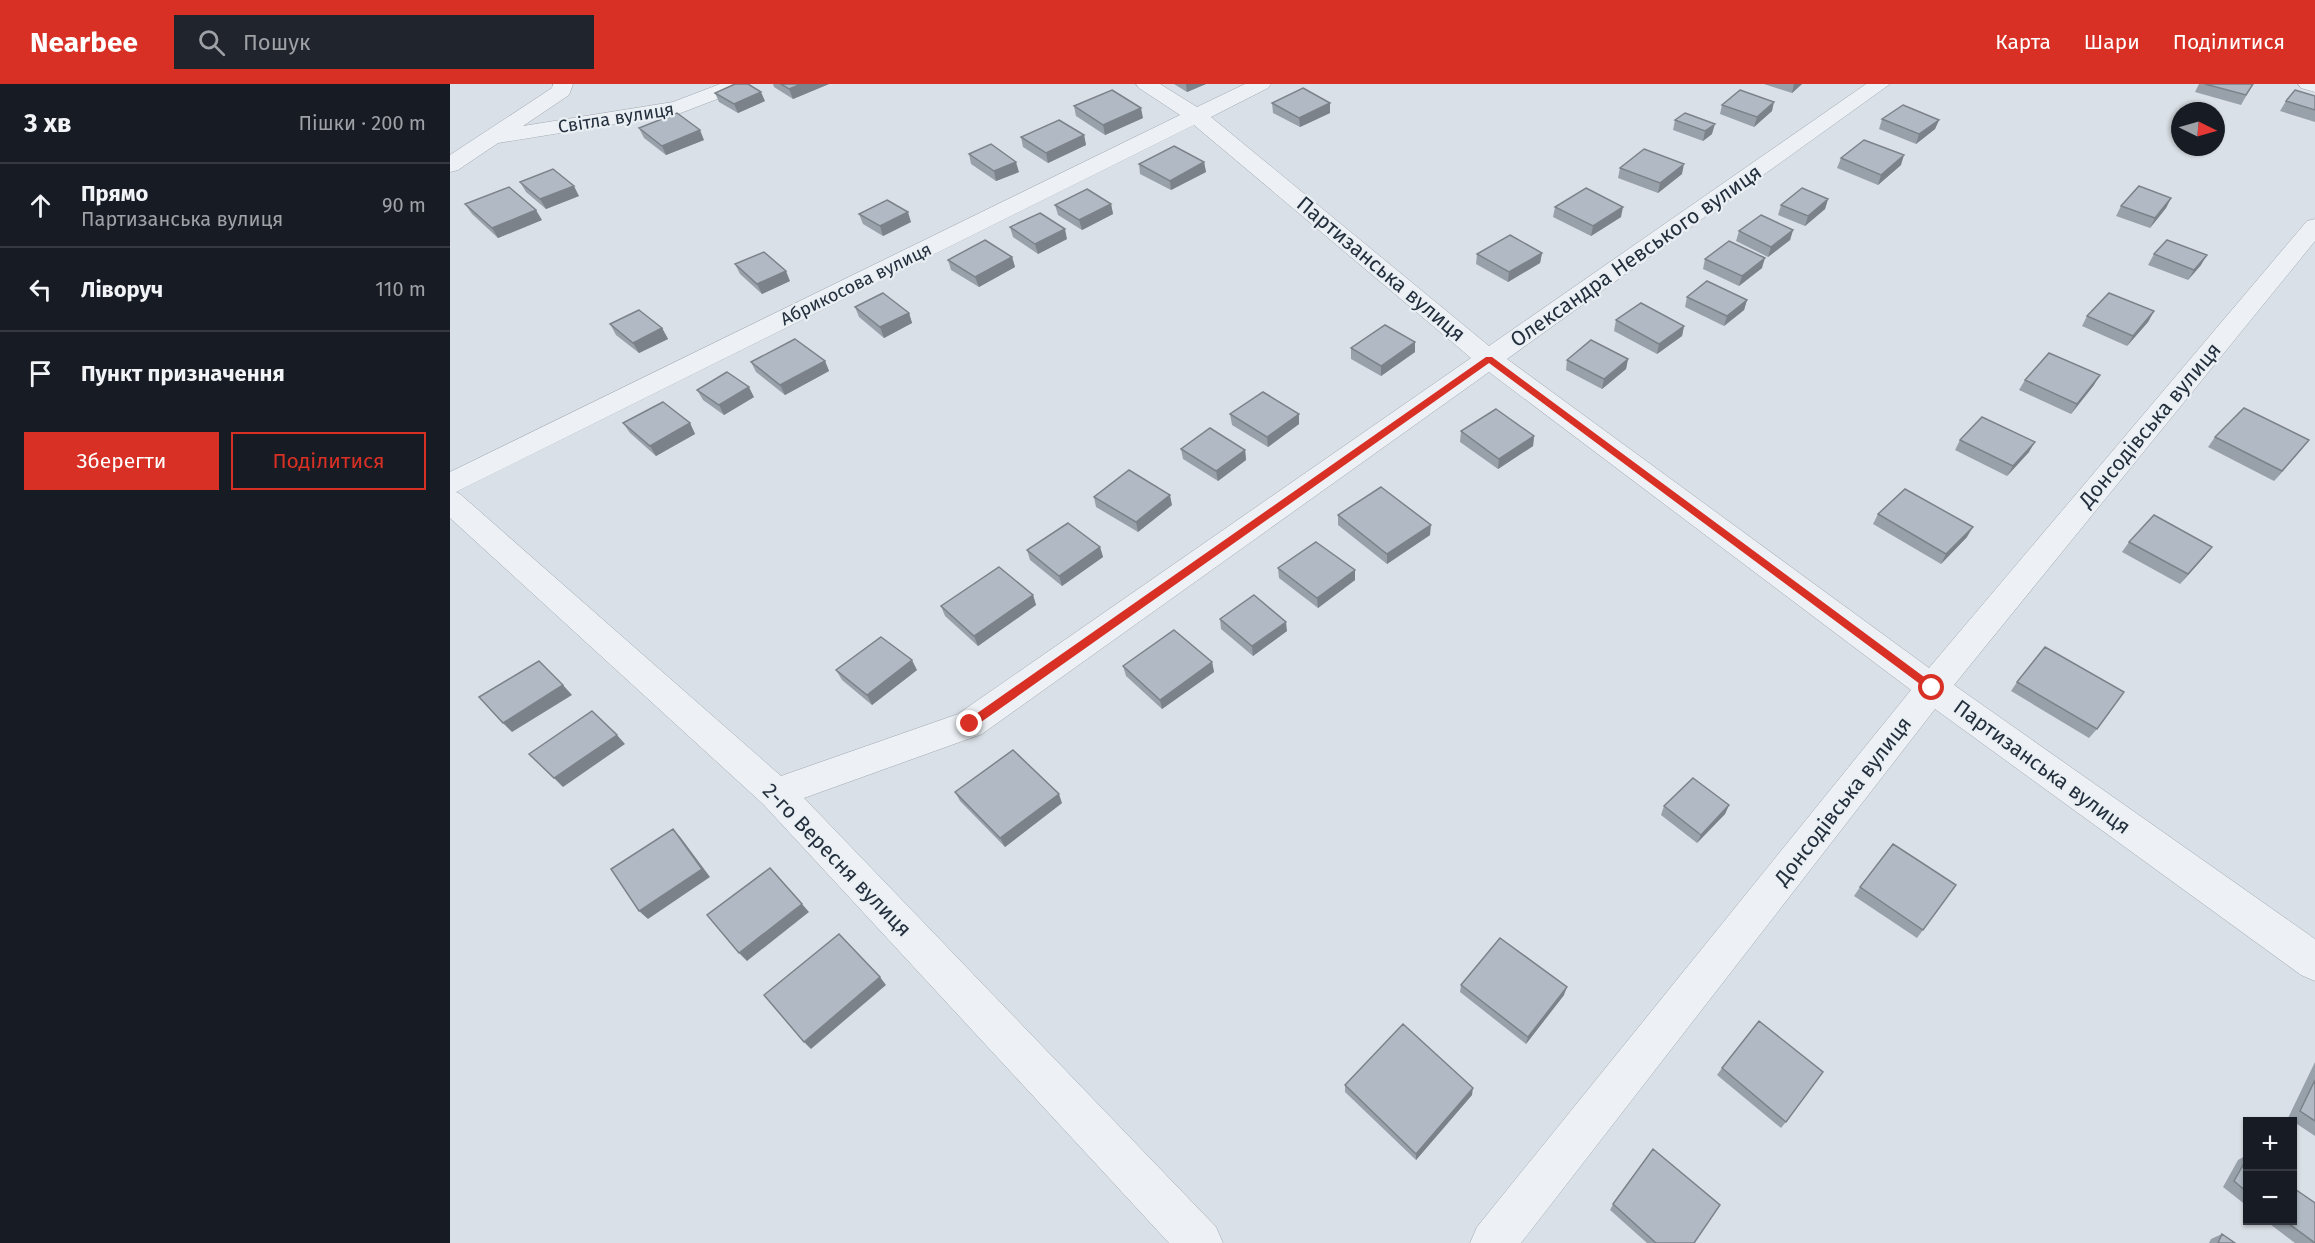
<!DOCTYPE html>
<html lang="uk">
<meta charset="utf-8">
<style>
body{margin:0;font-family:"Fira Sans",sans-serif;background:#20242c;color:#f1f3f6}
.controls{position:absolute;right:18px;bottom:18px;display:grid;overflow:hidden;border-radius:0px;box-shadow:0 2px 4px #0004}
.controls button{width:54px;height:54px;display:grid;place-items:center;padding:0;border:0;border-bottom:2px solid #363941;background:#171b24;color:#f1f3f6;font:30px sans-serif}
.compass{position:absolute;left:1721px;top:18px;width:54px;height:54px;border-radius:50%;background:#171b24;box-shadow:0 2px 4px #0004;rotate:95deg}
.stop{position:absolute;width:18px;height:18px;margin:-14px;border:4px solid #d93025;border-radius:50%;background:#fff}
.stop.end{background:#d93025;border-color:#fff;box-shadow:0 2px 6px #0008}
.list{margin:0;padding:0;list-style:none}
h2{display:flex;justify-content:space-between;align-items:center;height:78px;margin:0;padding:0 24px;font-size:26px}
h2 small{font-size:20px;font-weight:400;color:#9ea1a6}
.list li{display:grid;grid-template-columns:39px 1fr auto;gap:18px;align-items:center;box-sizing:border-box;height:84px;padding:0 24px;border-top:2px solid #363941}
.list b{display:block;font-size:22px;white-space:nowrap}
.list p{margin:0;font-size:20px;white-space:nowrap;color:#9ea1a6}
.list em{font-size:20px;font-style:normal;color:#9ea1a6}
.actions{display:flex;gap:12px;padding:18px 24px}
.actions a{flex:1;padding:14px 0;border:2px solid #d93025;border-radius:0px;text-align:center;font-size:21px;color:#d93025}
.actions .main{background:#d93025;color:#fff}
.icon{flex:none;width:33px;height:33px;fill:none;stroke:currentColor;stroke-width:2;stroke-linecap:round;stroke-linejoin:round}
.map{position:relative;flex:none;width:1865px;height:1159px;overflow:hidden}
header{display:flex;align-items:center;gap:36px;box-sizing:border-box;height:84px;padding:0 30px;background:#d93025;color:#fff}
header strong{font-size:28px}
nav{display:flex;gap:33px;margin-inline-start:auto;font-size:21px}
.search{width:420px;height:54px;background:#20242c;display:flex;align-items:center;gap:15px;box-sizing:border-box;padding:0 21px;border-radius:0px;color:#9ea1a6;font-size:22px}
main{display:flex}
aside{flex:1;background:#171b24}
.map>svg:first-child{display:block}
.lines{fill:none;stroke-linecap:round;stroke-linejoin:round}
.minor-casing{stroke:#9fa7b1;stroke-width:1}
.minor{fill:#edf1f5;fill-rule:evenodd}
.wall{fill:#98a0a9}
.shaded-wall{fill:#7c8289}
.building{fill:#b1bac4;stroke:#7c8289;stroke-width:1.5}
.route{fill:#d93025}
.labels{text-anchor:middle;stroke-width:4.5;stroke-linejoin:round;paint-order:stroke}
.far-street-label{font-size:18px;fill:#232f3d;stroke:#eaeff4}
.street-label{font-size:21px;fill:#232f3d;stroke:#eaeff4}
</style>
<header>
<strong>Nearbee</strong>
<div class="search"><svg class="icon" aria-label="search" viewBox="0 0 24 24"><circle cx="10" cy="10" r="6"/><path d="M15 15l6 6"/></svg>Пошук</div>
<nav><a>Карта</a><a>Шари</a><a>Поділитися</a></nav>
</header>
<main>
<aside>
<h2>3 хв<small>Пішки · 200 m</small></h2>
<ul class="list">
<li><svg class="icon" aria-label="ahead" viewBox="0 0 24 24"><path d="M12 20V5M6 11l6-6 6 6"/></svg><div><b>Прямо</b><p>Партизанська вулиця</p></div><em>90 m</em></li>
<li><svg class="icon" aria-label="left" viewBox="0 0 24 24"><path d="M17 20v-9H6M10 6l-5 5 5 5"/></svg><div><b>Ліворуч</b></div><em>110 m</em></li>
<li><svg class="icon" aria-label="arrive" viewBox="0 0 24 24"><path d="M6 21V4h12l-3 4 3 4H6"/></svg><div><b>Пункт призначення</b></div></li>
</ul>
<div class="actions"><a class="main">Зберегти</a><a>Поділитися</a></div>
</aside>
<div class="map">
<svg width="1865" height="1159" viewBox="0 0 1865 1159">
<rect width="100%" height="100%" fill="#dae0e7"/>
<g class="lines">
<!-- minor casing -->
<g class="minor-casing">
<path id="minor" d="M 103,0 L 123,0 L 119,11 L 73,42 L 223,18 L 270,0 L 299,0 L 296,4 L 228,30 L 48,59 L 8,86 L 0,88 L 0,71 L 102,4 Z
M 686,0 L 710,0 L 747,23 L 795,0 L 821,0 L 818,4 L 761,33 L 1039,262 L 1416,0 L 1440,0 L 1057,275 L 1479,584 L 1857,137 L 1865,135 L 1865,157 L 1504,601 L 1865,855 L 1865,897 L 1851,891 L 1485,625 L 1071,1159 L 1020,1159 L 1027,1143 L 1461,606 L 1039,288 L 532,650 L 354,714 L 766,1143 L 773,1159 L 719,1159 L 313,720 L 0,434 L 0,388 L 730,31 L 689,4 ZM 744,41 L 1021,274 L 508,630 L 331,692 L 10,410 L 6,408 Z
M 1848,0 L 1865,0 L 1865,8 L 1851,4 Z"/>
</g>
<!-- minor -->
<use href="#minor" class="minor"/>
</g>
<!-- wall -->
<path class="wall" d="M 323,0 L 379,0 L 343,15 L 324,3 Z
M 724,0 L 756,0 L 737,8 Z
M 1314,0 L 1352,0 L 1342,9 Z
M 1749,0 L 1803,0 L 1791,21 L 1745,8 Z
M 265,9 L 315,17 L 288,29 L 269,18 Z
M 1865,12 L 1865,38 L 1830,27 L 1836,17 Z
M 822,19 L 880,19 L 880,29 L 850,43 L 823,29 Z
M 1272,21 L 1322,27 L 1304,43 L 1270,30 Z
M 624,22 L 693,34 L 655,51 L 626,32 Z
M 1432,35 L 1489,36 L 1485,45 L 1466,60 L 1429,45 Z
M 1225,36 L 1262,50 L 1253,57 L 1223,46 Z
M 189,44 L 254,56 L 216,71 L 194,54 Z
M 634,51 L 636,61 L 598,79 L 573,63 L 571,53 Z
M 519,70 L 569,88 L 546,97 L 521,80 Z
M 1391,74 L 1451,81 L 1428,101 L 1387,84 Z
M 754,78 L 756,88 L 721,106 L 690,90 L 689,80 Z
M 1170,84 L 1232,90 L 1208,109 L 1168,94 Z
M 70,98 L 129,112 L 96,125 L 76,108 Z
M 1721,114 L 1716,124 L 1700,144 L 1666,132 L 1671,122 Z
M 1378,115 L 1375,125 L 1355,142 L 1328,131 L 1331,121 Z
M 15,120 L 92,136 L 48,154 L 22,130 Z
M 661,120 L 663,130 L 632,146 L 608,131 L 605,121 Z
M 1105,123 L 1171,133 L 1141,152 L 1103,133 Z
M 409,130 L 461,138 L 433,152 L 413,140 Z
M 560,143 L 617,155 L 588,170 L 563,153 Z
M 1343,146 L 1340,156 L 1318,173 L 1286,157 L 1289,147 Z
M 1092,169 L 1090,179 L 1058,198 L 1026,180 L 1027,170 Z
M 1704,170 L 1751,181 L 1738,196 L 1698,181 Z
M 562,173 L 565,183 L 529,203 L 501,186 L 498,176 Z
M 1255,175 L 1312,184 L 1289,202 L 1253,185 Z
M 285,180 L 340,197 L 312,210 L 290,190 Z
M 1237,213 L 1297,216 L 1294,226 L 1274,242 L 1235,223 Z
M 405,223 L 459,229 L 462,239 L 434,254 L 409,233 Z
M 1704,227 L 1698,238 L 1677,262 L 1632,242 L 1637,232 Z
M 1166,236 L 1234,242 L 1232,252 L 1207,270 L 1164,247 Z
M 160,240 L 212,244 L 218,255 L 189,269 L 166,251 Z
M 965,258 L 965,268 L 931,292 L 901,275 L 901,264 Z
M 1178,275 L 1176,285 L 1152,305 L 1116,286 L 1117,276 Z
M 375,277 L 379,287 L 335,311 L 306,288 L 301,278 Z
M 1575,296 L 1644,301 L 1621,330 L 1569,306 Z
M 247,306 L 304,313 L 274,331 L 253,316 Z
M 780,330 L 849,330 L 849,340 L 818,363 L 782,341 Z
M 173,339 L 240,339 L 245,350 L 206,372 L 180,349 Z
M 1011,347 L 1084,352 L 1083,362 L 1048,385 L 1010,358 Z
M 1765,353 L 1851,366 L 1824,397 L 1758,363 Z
M 1510,356 L 1579,368 L 1557,392 L 1505,366 Z
M 731,365 L 795,366 L 796,376 L 768,397 L 733,375 Z
M 644,413 L 722,421 L 688,448 L 646,423 Z
M 1428,430 L 1517,453 L 1491,480 L 1423,440 Z
M 888,431 L 980,451 L 937,480 L 888,441 Z
M 1679,458 L 1755,472 L 1730,500 L 1672,468 Z
M 650,463 L 653,473 L 612,502 L 580,476 L 577,466 Z
M 828,484 L 905,486 L 905,496 L 868,524 L 829,494 Z
M 583,511 L 586,521 L 528,562 L 495,532 L 491,522 Z
M 770,535 L 837,547 L 803,572 L 771,545 Z
M 762,578 L 764,588 L 712,625 L 676,592 L 673,582 Z
M 386,586 L 467,586 L 422,621 L 392,596 Z
M 1567,598 L 1647,645 L 1639,654 L 1561,607 Z
M 505,708 L 612,719 L 555,763 L 510,717 Z
M 1279,721 L 1275,730 L 1247,759 L 1211,731 L 1214,722 Z
M 1410,803 L 1473,846 L 1467,854 L 1404,812 Z
M 1011,901 L 1114,911 L 1076,960 L 1010,908 Z
M 1865,978 L 1865,1052 L 1838,1034 Z
M 1272,984 L 1336,1038 L 1331,1044 L 1267,991 Z
M 895,1001 L 1022,1011 L 966,1076 L 895,1008 Z
M 1797,1071 L 1797,1122 L 1773,1103 L 1788,1076 Z
M 1163,1120 L 1244,1159 L 1197,1159 L 1160,1126 Z
M 1816,1137 L 1842,1137 L 1865,1159 L 1845,1159 Z
M 1772,1150 L 1785,1159 L 1759,1159 L 1761,1155 Z"/>
<!-- shaded-wall -->
<path class="shaded-wall" d="M 351,0 L 379,0 L 343,15 L 339,5 Z
M 736,0 L 756,0 L 737,8 Z
M 1344,0 L 1352,0 L 1342,9 Z
M 311,8 L 315,17 L 288,29 L 284,20 Z
M 1324,18 L 1322,27 L 1304,43 L 1307,33 Z
M 880,19 L 880,29 L 850,43 L 849,34 Z
M 691,24 L 693,34 L 655,51 L 653,41 Z
M 1489,36 L 1485,45 L 1466,60 L 1469,50 Z
M 1265,40 L 1262,50 L 1253,57 L 1255,47 Z
M 250,46 L 254,56 L 216,71 L 212,62 Z
M 634,51 L 636,61 L 598,79 L 596,69 Z
M 1454,71 L 1451,81 L 1428,101 L 1431,91 Z
M 566,78 L 569,88 L 546,97 L 544,87 Z
M 754,78 L 756,88 L 721,106 L 720,97 Z
M 1234,80 L 1232,90 L 1208,109 L 1210,99 Z
M 124,102 L 129,112 L 96,125 L 90,115 Z
M 1721,114 L 1716,124 L 1700,144 L 1705,134 Z
M 1378,115 L 1375,125 L 1355,142 L 1358,132 Z
M 661,120 L 663,130 L 632,146 L 629,136 Z
M 1173,123 L 1171,133 L 1141,152 L 1143,142 Z
M 86,126 L 92,136 L 48,154 L 42,144 Z
M 458,128 L 461,138 L 433,152 L 430,142 Z
M 615,145 L 617,155 L 588,170 L 585,160 Z
M 1343,146 L 1340,156 L 1318,173 L 1321,163 Z
M 1092,169 L 1090,179 L 1058,198 L 1059,188 Z
M 1757,171 L 1751,181 L 1738,196 L 1744,186 Z
M 562,173 L 565,183 L 529,203 L 525,193 Z
M 1315,174 L 1312,184 L 1289,202 L 1292,192 Z
M 336,187 L 340,197 L 312,210 L 307,200 Z
M 1297,216 L 1294,226 L 1274,242 L 1277,232 Z
M 1704,227 L 1698,238 L 1677,262 L 1683,252 Z
M 459,229 L 462,239 L 434,254 L 430,243 Z
M 1234,242 L 1232,252 L 1207,270 L 1209,260 Z
M 212,244 L 218,255 L 189,269 L 183,259 Z
M 965,258 L 965,268 L 931,292 L 931,282 Z
M 1178,275 L 1176,285 L 1152,305 L 1154,295 Z
M 375,277 L 379,287 L 335,311 L 330,301 Z
M 1650,291 L 1644,301 L 1621,330 L 1627,320 Z
M 299,303 L 304,313 L 274,331 L 269,321 Z
M 849,330 L 849,340 L 818,363 L 817,353 Z
M 240,339 L 245,350 L 206,372 L 200,362 Z
M 1084,352 L 1083,362 L 1048,385 L 1049,375 Z
M 1859,356 L 1851,366 L 1824,397 L 1832,387 Z
M 1585,358 L 1579,368 L 1557,392 L 1563,382 Z
M 795,366 L 796,376 L 768,397 L 766,387 Z
M 720,411 L 722,421 L 688,448 L 686,438 Z
M 981,441 L 980,451 L 937,480 L 937,470 Z
M 1523,443 L 1517,453 L 1491,480 L 1496,470 Z
M 650,463 L 653,473 L 612,502 L 609,492 Z
M 1762,463 L 1755,472 L 1730,500 L 1738,490 Z
M 905,486 L 905,496 L 868,524 L 867,514 Z
M 583,511 L 586,521 L 528,562 L 524,552 Z
M 836,538 L 837,547 L 803,572 L 802,562 Z
M 462,576 L 467,586 L 422,621 L 417,611 Z
M 762,578 L 764,588 L 712,625 L 710,616 Z
M 113,601 L 122,611 L 62,648 L 53,639 Z
M 167,651 L 175,660 L 113,703 L 104,694 Z
M 609,710 L 612,719 L 555,763 L 550,754 Z
M 1279,721 L 1275,730 L 1247,759 L 1251,751 Z
M 223,745 L 231,754 L 260,793 L 198,835 L 189,827 Z
M 352,820 L 359,828 L 297,877 L 289,869 Z
M 430,893 L 436,901 L 361,965 L 354,958 Z
M 1117,903 L 1114,911 L 1076,960 L 1078,953 Z
M 1023,1004 L 1022,1011 L 966,1076 L 966,1070 Z"/>
<!-- building -->
<path class="building" d="M 285,0 L 298,0 L 311,8 L 284,20 L 265,9 Z
M 331,0 L 351,0 L 339,5 Z
M 1755,0 L 1803,0 L 1796,11 Z
M 853,4 L 880,19 L 849,34 L 822,19 Z
M 662,6 L 691,24 L 653,41 L 624,22 Z
M 1290,6 L 1324,18 L 1307,33 L 1272,21 Z
M 1845,6 L 1865,12 L 1865,26 L 1836,17 Z
M 1453,21 L 1489,36 L 1469,50 L 1432,35 Z
M 227,29 L 250,46 L 212,62 L 189,44 Z
M 1235,29 L 1265,40 L 1255,47 L 1225,36 Z
M 609,36 L 634,51 L 596,69 L 571,53 Z
M 1414,56 L 1454,71 L 1431,91 L 1391,74 Z
M 541,60 L 566,78 L 544,87 L 519,70 Z
M 724,62 L 754,78 L 720,97 L 689,80 Z
M 1194,65 L 1234,80 L 1210,99 L 1170,84 Z
M 103,85 L 124,102 L 90,115 L 70,98 Z
M 1689,102 L 1721,114 L 1705,134 L 1671,122 Z
M 59,103 L 86,126 L 42,144 L 15,120 Z
M 1136,104 L 1173,123 L 1143,142 L 1105,123 Z
M 1352,104 L 1378,115 L 1358,132 L 1331,121 Z
M 637,105 L 661,120 L 629,136 L 605,121 Z
M 437,116 L 458,128 L 430,142 L 409,130 Z
M 590,129 L 615,145 L 585,160 L 560,143 Z
M 1311,131 L 1343,146 L 1321,163 L 1289,147 Z
M 1060,151 L 1092,169 L 1059,188 L 1027,170 Z
M 535,156 L 562,173 L 525,193 L 498,176 Z
M 1717,156 L 1757,171 L 1744,186 L 1704,170 Z
M 1279,157 L 1315,174 L 1292,192 L 1255,175 Z
M 314,168 L 336,187 L 307,200 L 285,180 Z
M 1257,197 L 1297,216 L 1277,232 L 1237,213 Z
M 433,209 L 459,229 L 430,243 L 405,223 Z
M 1659,209 L 1704,227 L 1683,252 L 1637,232 Z
M 1191,219 L 1234,242 L 1209,260 L 1166,236 Z
M 189,226 L 212,244 L 183,259 L 160,240 Z
M 935,241 L 965,258 L 931,282 L 901,264 Z
M 345,255 L 375,277 L 330,301 L 301,278 Z
M 1141,256 L 1178,275 L 1154,295 L 1117,276 Z
M 1599,269 L 1650,291 L 1627,320 L 1575,296 Z
M 277,288 L 299,303 L 269,321 L 247,306 Z
M 813,308 L 849,330 L 817,353 L 780,330 Z
M 213,318 L 240,339 L 200,362 L 173,339 Z
M 1794,324 L 1859,356 L 1832,387 L 1765,353 Z
M 1046,325 L 1084,352 L 1049,375 L 1011,347 Z
M 1532,333 L 1585,358 L 1563,382 L 1510,356 Z
M 760,344 L 795,366 L 766,387 L 731,365 Z
M 679,386 L 720,411 L 686,438 L 644,413 Z
M 931,403 L 981,441 L 937,470 L 888,431 Z
M 1455,405 L 1523,443 L 1496,470 L 1428,430 Z
M 1704,431 L 1762,463 L 1738,490 L 1679,458 Z
M 618,439 L 650,463 L 609,492 L 577,466 Z
M 866,458 L 905,486 L 867,514 L 828,484 Z
M 549,483 L 583,511 L 524,552 L 491,522 Z
M 804,511 L 836,538 L 802,562 L 770,535 Z
M 724,546 L 762,578 L 710,616 L 673,582 Z
M 431,553 L 462,576 L 417,611 L 386,586 Z
M 1595,563 L 1674,608 L 1647,645 L 1567,598 Z
M 89,577 L 113,601 L 53,639 L 29,613 Z
M 142,627 L 167,651 L 104,694 L 79,670 Z
M 563,666 L 609,710 L 550,754 L 505,708 Z
M 1243,694 L 1279,721 L 1251,751 L 1214,722 Z
M 223,745 L 252,785 L 189,827 L 161,785 Z
M 1443,760 L 1506,801 L 1473,846 L 1410,803 Z
M 320,784 L 352,820 L 289,869 L 257,831 Z
M 389,850 L 430,893 L 354,958 L 314,911 Z
M 1050,854 L 1117,903 L 1078,953 L 1011,901 Z
M 1309,937 L 1373,988 L 1336,1038 L 1272,984 Z
M 953,940 L 1023,1004 L 966,1070 L 895,1001 Z
M 1865,996 L 1865,1037 L 1850,1027 Z
M 1203,1065 L 1270,1121 L 1244,1159 L 1206,1159 L 1163,1120 Z
M 1797,1074 L 1797,1108 L 1784,1097 Z
M 1842,1103 L 1865,1119 L 1865,1159 L 1835,1137 L 1842,1137 Z
M 1772,1150 L 1785,1159 L 1768,1159 Z"/>
<!-- route -->
<path class="route" d="M 1036,273 L 1042,273 L 1485,601 L 1485,606 L 1478,606 L 1039,279 L 524,643 L 516,643 L 516,637 Z"/>
<g class="labels">
<!-- far-street labels -->
<g class="far-street-label">
<text transform="translate(166 34) rotate(-9)" y="6">Світла вулиця</text>
<text transform="translate(406 200) rotate(-26)" y="6">Абрикосова вулиця</text>
</g>
<!-- street labels -->
<g class="street-label">
<text transform="translate(1186 172) rotate(-35)" y="7">Олександра Невського вулиця</text>
<text transform="translate(931 185) rotate(40)" y="7">Партизанська вулиця</text>
<text transform="translate(1700 341) rotate(-50)" y="7">Донсодівська вулиця</text>
<text transform="translate(1592 683) rotate(36)" y="7">Партизанська вулиця</text>
<text transform="translate(1393 717) rotate(-52)" y="7">Донсодівська вулиця</text>
<text transform="translate(387 776) rotate(46)" y="7">2-го Вересня вулиця</text>
</g>
</g>
</svg>
<div class="controls">
<button>+</button>
<button>−</button>
</div>
<svg class="compass" viewBox="-18 -18 36 36"><path d="M0-13l5 13h-10z" fill="#e53935"/><path d="M0 13l5-13h-10z" fill="#9ea1a6"/></svg>
<div class="stop" style="left:1482px;top:604px"></div>
<div class="stop end" style="left:520px;top:640px"></div>
</div>
</main>
